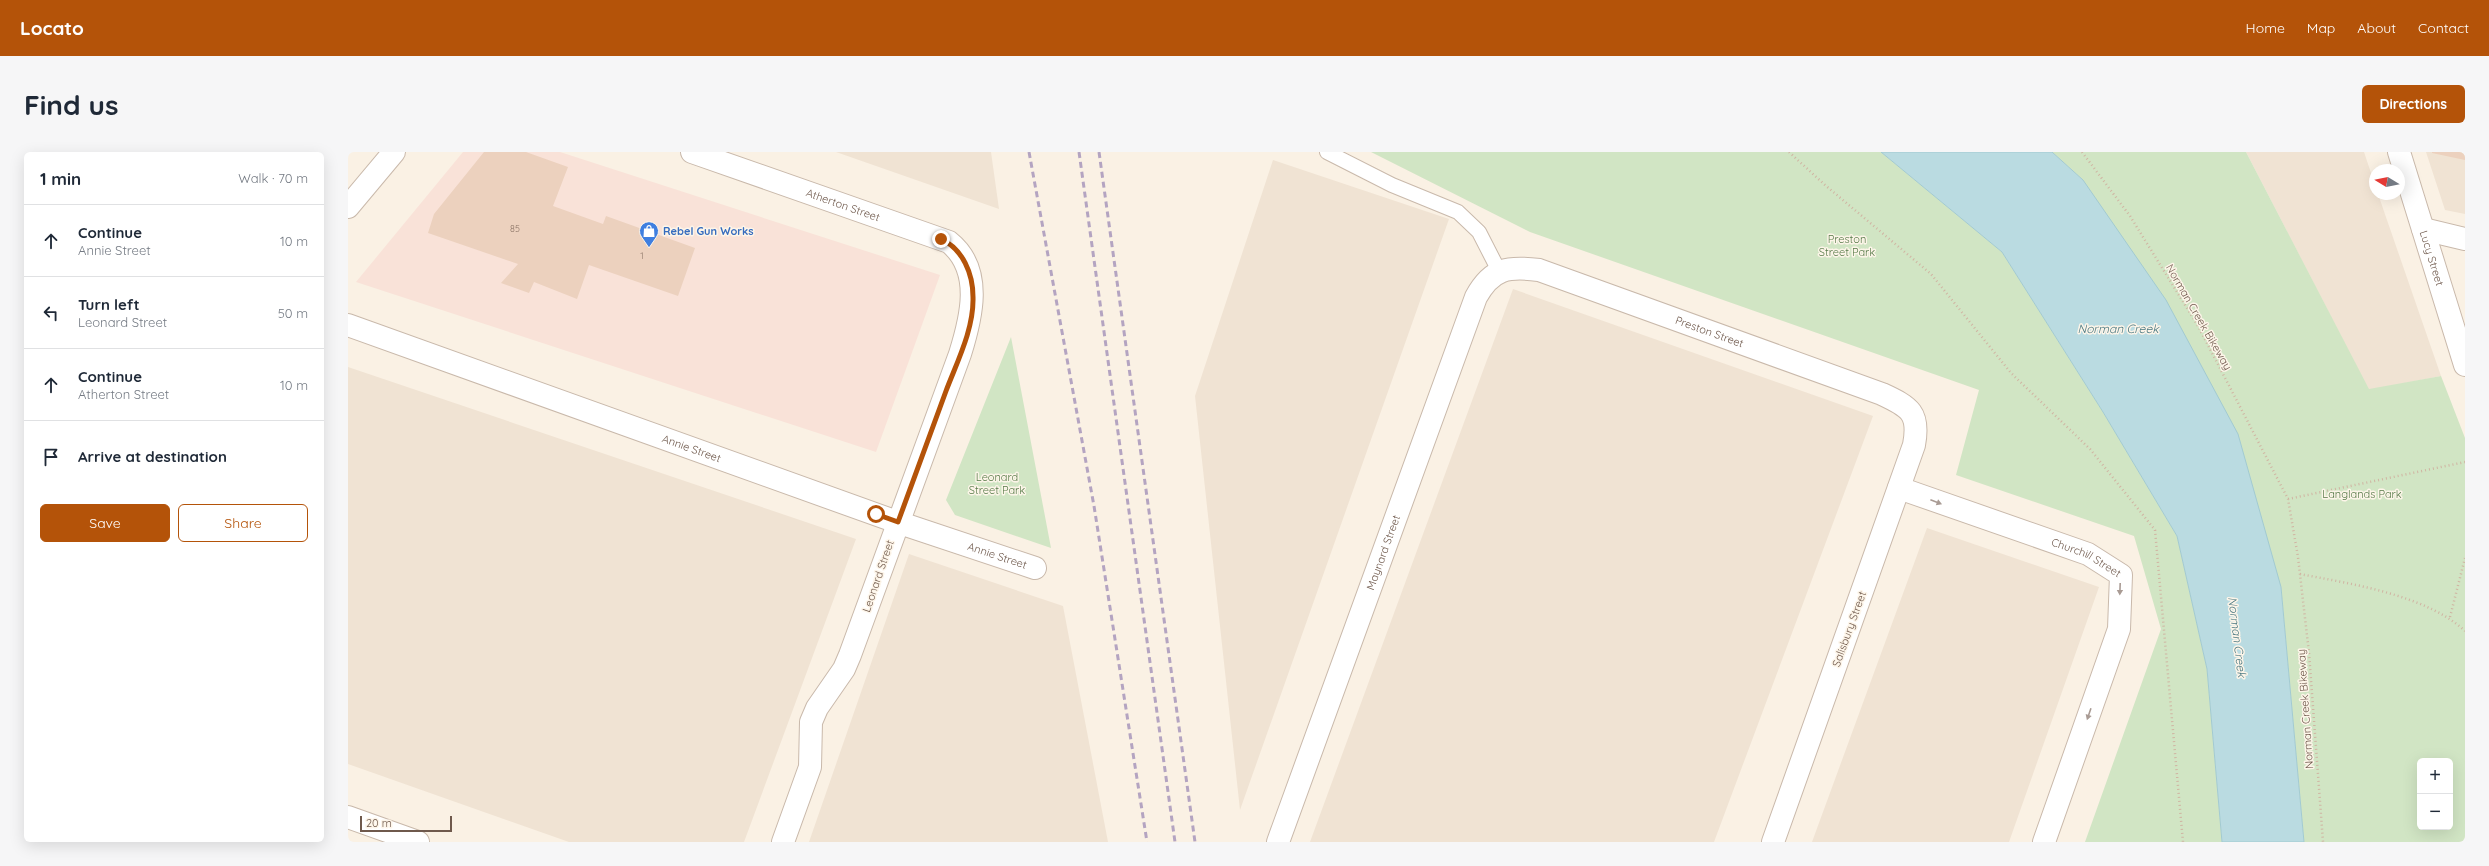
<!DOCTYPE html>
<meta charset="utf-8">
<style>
body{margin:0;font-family:Quicksand,sans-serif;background:#f6f6f7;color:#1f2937}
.controls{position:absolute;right:12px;bottom:12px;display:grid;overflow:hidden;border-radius:6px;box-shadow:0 4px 16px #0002}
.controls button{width:36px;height:36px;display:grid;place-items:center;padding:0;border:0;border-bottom:1px solid #e0e1e3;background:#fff;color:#1f2937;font:20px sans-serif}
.compass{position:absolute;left:2021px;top:12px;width:36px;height:36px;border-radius:50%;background:#fff;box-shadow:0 4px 16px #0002;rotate:280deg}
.scale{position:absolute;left:12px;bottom:10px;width:92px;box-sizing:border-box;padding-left:4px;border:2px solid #6f594c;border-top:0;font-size:11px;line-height:14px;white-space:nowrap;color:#6f594c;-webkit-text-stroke:3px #fdf5e9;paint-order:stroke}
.stop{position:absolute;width:12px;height:12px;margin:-9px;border:3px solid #b45309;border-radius:50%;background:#fff}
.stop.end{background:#b45309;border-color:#fff;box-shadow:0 1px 4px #0008}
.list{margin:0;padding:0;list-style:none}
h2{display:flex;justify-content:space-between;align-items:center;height:52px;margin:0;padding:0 16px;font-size:17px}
h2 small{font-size:13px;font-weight:400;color:#747a83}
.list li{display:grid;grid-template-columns:26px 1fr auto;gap:12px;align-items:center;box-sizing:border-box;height:72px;padding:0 16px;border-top:1px solid #e0e1e3}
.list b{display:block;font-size:15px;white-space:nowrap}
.list p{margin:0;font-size:13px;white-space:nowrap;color:#747a83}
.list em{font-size:13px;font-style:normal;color:#747a83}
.actions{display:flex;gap:8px;padding:12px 16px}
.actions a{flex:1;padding:9px 0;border:1px solid #b45309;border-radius:6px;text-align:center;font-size:14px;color:#b45309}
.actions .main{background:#b45309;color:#fff}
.icon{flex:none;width:22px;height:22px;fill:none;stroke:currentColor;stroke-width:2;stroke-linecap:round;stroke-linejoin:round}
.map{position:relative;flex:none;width:2117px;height:690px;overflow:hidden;border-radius:6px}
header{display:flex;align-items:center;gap:24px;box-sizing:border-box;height:56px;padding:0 20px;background:#b45309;color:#fff}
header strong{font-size:19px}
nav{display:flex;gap:22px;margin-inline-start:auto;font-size:14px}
.intro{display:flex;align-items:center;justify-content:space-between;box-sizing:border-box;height:96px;padding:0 24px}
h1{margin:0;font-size:28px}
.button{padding:10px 18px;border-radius:6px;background:#b45309;color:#fff;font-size:14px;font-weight:700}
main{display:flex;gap:24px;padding:0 24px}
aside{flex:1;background:#fff;border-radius:6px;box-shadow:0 4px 16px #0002}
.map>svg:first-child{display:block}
.residential{fill:#f0e3d3}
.commercial{fill:#f9e2d8}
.green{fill:#d1e5c4;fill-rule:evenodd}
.water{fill:#badbe1;stroke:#a2cad1}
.building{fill:#ecd1be}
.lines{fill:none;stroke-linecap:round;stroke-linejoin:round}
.service-casing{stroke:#c9b9ab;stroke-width:16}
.minor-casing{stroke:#c9b9ab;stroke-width:24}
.tertiary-casing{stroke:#c9b9ab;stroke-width:24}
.path{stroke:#d0b4a2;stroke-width:2.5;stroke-dasharray:1 3;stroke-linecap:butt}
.service{stroke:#fff;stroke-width:14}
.minor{stroke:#fff;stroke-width:22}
.tertiary{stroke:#fff;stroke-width:22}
.rail{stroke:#b4a4c1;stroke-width:3;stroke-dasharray:6 4;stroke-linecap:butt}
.oneway{fill:#a99b94}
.route{stroke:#b45309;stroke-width:5}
.labels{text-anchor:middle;stroke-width:3;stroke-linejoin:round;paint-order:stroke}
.number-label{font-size:9px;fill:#8e7768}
.street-label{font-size:11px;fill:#6f594c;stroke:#fdf5e9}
.shop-label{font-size:11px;font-weight:bold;fill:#366cbe;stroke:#fdf5e9;text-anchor:start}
.park-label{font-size:11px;fill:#567a48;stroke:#fdf5e9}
.water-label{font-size:12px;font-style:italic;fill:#487780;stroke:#fdf5e9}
</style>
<header>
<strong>Locato</strong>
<nav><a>Home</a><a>Map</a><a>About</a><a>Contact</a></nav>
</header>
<div class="intro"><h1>Find us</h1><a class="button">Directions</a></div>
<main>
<aside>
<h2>1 min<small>Walk · 70 m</small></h2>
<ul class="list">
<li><svg class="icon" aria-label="ahead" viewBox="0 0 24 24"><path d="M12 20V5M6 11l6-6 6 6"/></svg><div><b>Continue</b><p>Annie Street</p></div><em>10 m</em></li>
<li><svg class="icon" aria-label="left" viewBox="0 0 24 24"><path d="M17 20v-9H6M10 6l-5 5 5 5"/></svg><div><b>Turn left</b><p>Leonard Street</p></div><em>50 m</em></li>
<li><svg class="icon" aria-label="ahead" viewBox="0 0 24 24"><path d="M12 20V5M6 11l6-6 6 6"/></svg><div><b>Continue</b><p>Atherton Street</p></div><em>10 m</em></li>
<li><svg class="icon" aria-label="arrive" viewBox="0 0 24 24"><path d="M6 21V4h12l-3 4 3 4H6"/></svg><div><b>Arrive at destination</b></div></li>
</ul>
<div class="actions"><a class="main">Save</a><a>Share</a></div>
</aside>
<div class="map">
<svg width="2117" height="690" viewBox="0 0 2117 690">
<rect width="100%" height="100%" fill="#faf1e4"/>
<!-- residential -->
<path class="residential" d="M 488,0 L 643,0 L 651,57 Z
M 1898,0 L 2016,0 L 2027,33 L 2027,42 L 2030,42 L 2093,224 L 2021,238 Z
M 2078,0 L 2117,0 L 2117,62 L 2097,58 Z
M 925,8 L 1101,67 L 892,658 L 847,244 Z
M 1165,137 L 1525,264 L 1366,690 L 962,690 Z
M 0,215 L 508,387 L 396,690 L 221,690 L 0,612 Z
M 1579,376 L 1751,435 L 1661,690 L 1464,690 Z
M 561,402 L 715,454 L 760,690 L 461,690 Z"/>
<!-- commercial -->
<path class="commercial" d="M 115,0 L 212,0 L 592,123 L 528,300 L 8,130 Z"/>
<!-- green -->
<path class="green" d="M 1023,0 L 1533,0 L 1654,100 L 1755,260 L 1829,384 L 1859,517 L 1874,690 L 1737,690 L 1813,477 L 1786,384 L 1608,323 L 1631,238 L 1182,80 Z
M 1704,0 L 1898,0 L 2021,237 L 2093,224 L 2117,286 L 2117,690 L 1956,690 L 1933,435 L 1735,28 ZM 2072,609 L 2102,609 L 2102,675 L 2072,675 Z
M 663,185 L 703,396 L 607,363 L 598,348 Z"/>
<!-- water -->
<path class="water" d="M 1533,0 L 1704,0 L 1735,28 L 1818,148 L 1890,282 L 1933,435 L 1956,690 L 1874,690 L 1859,517 L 1829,384 L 1755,260 L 1654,100 Z"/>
<!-- building -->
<path class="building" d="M 136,0 L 178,0 L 220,15 L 205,54 L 255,72 L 258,64 L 347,96 L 330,144 L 241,113 L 229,147 L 186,130 L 181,141 L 153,131 L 170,112 L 80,81 L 86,62 Z
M 2084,0 L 2117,0 L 2117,8 L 2084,1 Z"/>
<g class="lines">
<!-- service casing -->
<g class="service-casing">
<path id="service" d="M 979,0 L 1044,33 L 1110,60 L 1131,80 L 1151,119"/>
</g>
<!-- minor casing -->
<g class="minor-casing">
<g id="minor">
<path id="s1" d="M 344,0 L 601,90 C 636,118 623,167 612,202 L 502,503 L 496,517 L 469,556 L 463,570 L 462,615 L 435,690"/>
<path id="s2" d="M 2051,0 L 2117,213"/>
<path d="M 2075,77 L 2117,87"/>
<path id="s3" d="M 0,173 L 549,370 L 687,416"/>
<path id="s4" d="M 1551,336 L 1740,402 L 1773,423 L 1771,477 L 1696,690"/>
<path d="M 0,665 L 70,690"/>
<path id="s5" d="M 930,690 L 1128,145 C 1144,116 1160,114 1191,118 L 1534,242 C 1562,255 1572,261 1566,293 L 1425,690"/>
</g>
</g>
<!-- tertiary casing -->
<g class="tertiary-casing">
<path id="tertiary" d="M 0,55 L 46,0"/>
</g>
<!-- path -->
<path class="path" d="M 1441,0 L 1477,33 L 1583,122 L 1663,221 L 1742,297 L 1807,378 L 1835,690
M 1734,0 L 1782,64 L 1850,174 L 1940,347 L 1950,405 L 1961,501 L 1975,690
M 1940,347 L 2117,310
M 1952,422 C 2004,432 2078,443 2117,479
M 2102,465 L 2117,406"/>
<!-- service -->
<use href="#service" class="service"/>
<!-- minor -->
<use href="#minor" class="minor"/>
<!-- tertiary -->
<use href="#tertiary" class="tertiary"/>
<!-- rail -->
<path class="rail" d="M 681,0 L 746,354 L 799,690
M 731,0 L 827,690
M 751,0 L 847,690"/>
</g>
<!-- one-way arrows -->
<defs><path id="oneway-solid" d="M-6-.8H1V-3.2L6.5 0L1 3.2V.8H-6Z"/></defs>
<g class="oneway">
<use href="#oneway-solid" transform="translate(1588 350) rotate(21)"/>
<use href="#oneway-solid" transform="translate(1772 437) rotate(92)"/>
<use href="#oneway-solid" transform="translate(1741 562) rotate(109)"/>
</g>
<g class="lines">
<!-- route -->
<path class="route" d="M 528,362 L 550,370 C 566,326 582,282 598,239 C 609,210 626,177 625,145 C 625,122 615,97 593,87"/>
</g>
<!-- icons -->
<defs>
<g id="shop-pin" transform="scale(1)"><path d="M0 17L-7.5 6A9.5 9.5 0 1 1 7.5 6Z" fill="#3f7fe0" stroke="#fdf5e9"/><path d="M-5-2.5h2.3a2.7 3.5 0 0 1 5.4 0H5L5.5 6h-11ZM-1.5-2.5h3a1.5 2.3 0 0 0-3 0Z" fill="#fff"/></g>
</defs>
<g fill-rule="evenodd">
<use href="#shop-pin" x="301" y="79"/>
</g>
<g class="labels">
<!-- number labels -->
<g class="number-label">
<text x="167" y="80">85</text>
<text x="294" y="107">1</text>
</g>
<!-- street labels -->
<g class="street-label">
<text dy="4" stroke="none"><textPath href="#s1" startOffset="160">Atherton Street</textPath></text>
<text dy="4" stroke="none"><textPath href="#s2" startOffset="111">Lucy Street</textPath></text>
<text transform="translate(1851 165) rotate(60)" y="4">Norman Creek Bikeway</text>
<text dy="4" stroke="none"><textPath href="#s5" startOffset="836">Preston Street</textPath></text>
<text dy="4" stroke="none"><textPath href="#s3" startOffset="365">Annie Street</textPath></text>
<text dy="4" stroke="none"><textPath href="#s5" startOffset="308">Maynard Street</textPath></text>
<text dy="4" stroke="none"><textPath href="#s3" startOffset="689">Annie Street</textPath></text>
<text dy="4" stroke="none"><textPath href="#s4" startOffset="200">Churchill Street</textPath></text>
<text transform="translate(530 424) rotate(-71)" y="4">Leonard Street</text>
<text transform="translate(1501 477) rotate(-70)" y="4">Salisbury Street</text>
<text transform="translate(1957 557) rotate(-94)" y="4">Norman Creek Bikeway</text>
</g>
<!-- shop labels -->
<g class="shop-label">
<text x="315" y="83">Rebel Gun Works</text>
</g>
<!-- park labels -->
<g class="park-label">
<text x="1499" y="91">Preston<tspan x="1499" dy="13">Street Park</tspan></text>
<text x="649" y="329">Leonard<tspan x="649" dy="13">Street Park</tspan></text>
<text x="2014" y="346">Langlands Park</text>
</g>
<!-- water labels -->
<g class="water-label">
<text x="1770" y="181">Norman Creek</text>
<text transform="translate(1889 485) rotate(83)" y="4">Norman Creek</text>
</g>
</g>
</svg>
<div class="controls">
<button>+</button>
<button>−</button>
</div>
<svg class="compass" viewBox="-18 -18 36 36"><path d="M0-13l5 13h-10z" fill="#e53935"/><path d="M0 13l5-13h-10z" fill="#747a83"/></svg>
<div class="scale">20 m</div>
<div class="stop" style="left:528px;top:362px"></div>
<div class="stop end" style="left:593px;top:87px"></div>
</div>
</main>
